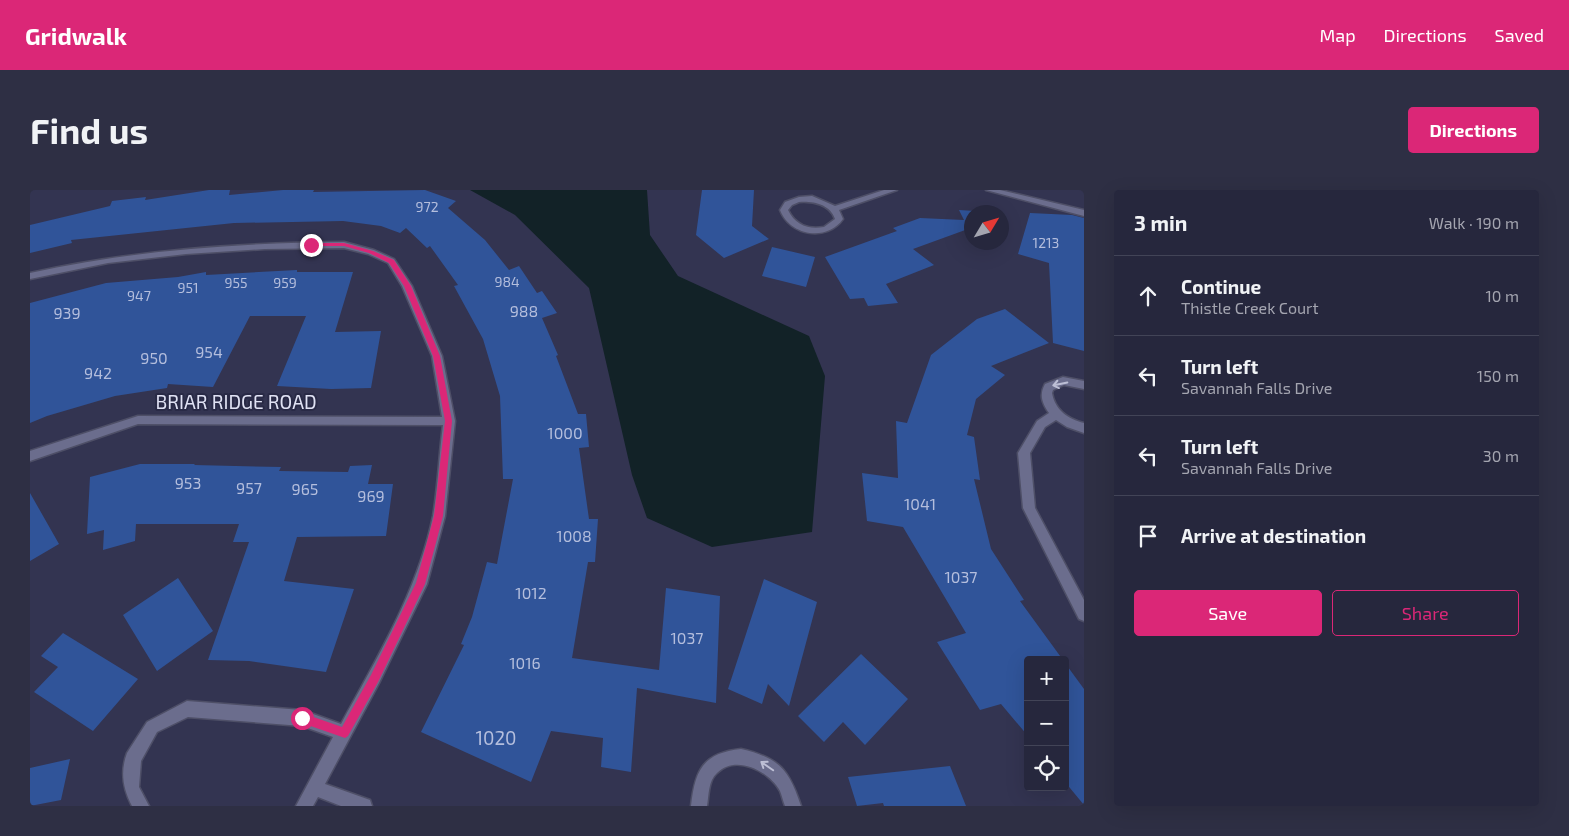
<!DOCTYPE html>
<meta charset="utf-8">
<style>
body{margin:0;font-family:"Exo 2",sans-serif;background:#2e2f44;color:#f1f3f6}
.controls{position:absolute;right:15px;bottom:15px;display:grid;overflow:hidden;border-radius:5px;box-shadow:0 5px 20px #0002}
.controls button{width:45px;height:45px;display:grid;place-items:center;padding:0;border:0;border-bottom:1px solid #424457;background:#26273d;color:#f1f3f6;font:25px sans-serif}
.compass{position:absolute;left:934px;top:15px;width:45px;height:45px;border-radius:50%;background:#26273d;box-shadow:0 5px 20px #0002;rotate:52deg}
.stop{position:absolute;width:15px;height:15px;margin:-11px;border:4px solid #db2777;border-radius:50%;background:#fff}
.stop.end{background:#db2777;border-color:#fff;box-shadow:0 1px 5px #0008}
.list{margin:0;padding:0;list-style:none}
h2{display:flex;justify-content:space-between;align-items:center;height:65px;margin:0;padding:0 20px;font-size:21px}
h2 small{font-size:16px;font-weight:400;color:#a4a5b0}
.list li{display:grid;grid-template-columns:32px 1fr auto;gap:15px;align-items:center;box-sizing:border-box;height:80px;padding:0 20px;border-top:1px solid #424457}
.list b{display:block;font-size:19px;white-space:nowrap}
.list p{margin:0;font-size:16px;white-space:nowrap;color:#a4a5b0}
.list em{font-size:16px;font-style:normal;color:#a4a5b0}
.actions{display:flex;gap:10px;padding:15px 20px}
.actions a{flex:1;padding:11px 0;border:1px solid #db2777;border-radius:5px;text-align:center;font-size:18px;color:#db2777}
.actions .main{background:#db2777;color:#fff}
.icon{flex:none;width:28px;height:28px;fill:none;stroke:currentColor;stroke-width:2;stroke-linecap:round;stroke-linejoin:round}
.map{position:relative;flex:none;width:1054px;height:616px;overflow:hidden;border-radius:5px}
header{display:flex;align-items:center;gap:30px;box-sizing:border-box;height:70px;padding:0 25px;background:#db2777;color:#fff}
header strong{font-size:24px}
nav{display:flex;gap:28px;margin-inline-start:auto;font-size:18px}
.intro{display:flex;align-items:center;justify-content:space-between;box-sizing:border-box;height:120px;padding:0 30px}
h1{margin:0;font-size:35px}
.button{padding:12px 22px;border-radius:5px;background:#db2777;color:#fff;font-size:18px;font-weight:700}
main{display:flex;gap:30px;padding:0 30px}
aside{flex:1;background:#26273d;border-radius:5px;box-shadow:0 5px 20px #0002}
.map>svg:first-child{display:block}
.water{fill:#122227}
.building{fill:#305499}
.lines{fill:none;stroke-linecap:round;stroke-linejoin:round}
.minor-casing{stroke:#4e4f67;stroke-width:3}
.minor{fill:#6b6d8d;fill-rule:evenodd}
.oneway{stroke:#bdbfd5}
.route{fill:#db2777}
.labels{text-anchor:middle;stroke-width:4;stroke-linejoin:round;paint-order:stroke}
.far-number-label{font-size:14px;fill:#b4bedd}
.number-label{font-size:16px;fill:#b4bedd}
.street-label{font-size:19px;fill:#e0e2f4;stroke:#292a46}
.near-number-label{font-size:19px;fill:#b4bedd}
</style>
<header>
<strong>Gridwalk</strong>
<nav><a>Map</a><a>Directions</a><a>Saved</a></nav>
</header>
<div class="intro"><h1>Find us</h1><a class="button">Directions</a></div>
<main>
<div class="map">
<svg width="1054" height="616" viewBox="0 0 1054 616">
<rect width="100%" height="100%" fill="#333451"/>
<!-- water -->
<path class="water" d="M 440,0 L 617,0 L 620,45 L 648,86 L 779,146 L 795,186 L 782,342 L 682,357 L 617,328 L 602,285 L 559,98 L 485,25 Z"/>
<!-- building -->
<path class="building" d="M 179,0 L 200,0 L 199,5 L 253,0 L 284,0 L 283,2 L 395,0 L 426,11 L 418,18 L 455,50 L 479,80 L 489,76 L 507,103 L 512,101 L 527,123 L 512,128 L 528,165 L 526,166 L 548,224 L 556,224 L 559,257 L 549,258 L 559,329 L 568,329 L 565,372 L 558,372 L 542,468 L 629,480 L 636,398 L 690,406 L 686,513 L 607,498 L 601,582 L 571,577 L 573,548 L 521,541 L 501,592 L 391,542 L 434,455 L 431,454 L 442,427 L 457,372 L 467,374 L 483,289 L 473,289 L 470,206 L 453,149 L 424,96 L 428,95 L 400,56 L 397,58 L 376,38 L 370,43 L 351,36 L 313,31 L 204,33 L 41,50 L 42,53 L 0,63 L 0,35 L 80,16 L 82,11 L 116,7 L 115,10 Z
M 672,0 L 724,0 L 722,36 L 739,49 L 694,68 L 666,45 Z
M 929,20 L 962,22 L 942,22 L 942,46 L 938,39 L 883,59 L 904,75 L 856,94 L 868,113 L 838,116 L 834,108 L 820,109 L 795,67 L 867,41 L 863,38 L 890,28 L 934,30 Z
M 1000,23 L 1042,25 L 1054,28 L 1054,161 L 1023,153 L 1019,73 L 988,64 Z
M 742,57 L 785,67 L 776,97 L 732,86 Z
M 267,80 L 267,82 L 323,82 L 305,142 L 351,141 L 341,198 L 301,199 L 247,196 L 276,126 L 220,126 L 183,197 L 138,194 L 137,198 L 85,206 L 17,226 L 0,233 L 0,113 L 76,93 L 148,87 L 176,82 L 176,85 Z
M 975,119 L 1019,153 L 961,176 L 975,185 L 946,209 L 937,245 L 944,247 L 950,290 L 944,289 L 961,359 L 994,410 L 990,411 L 1033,470 L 998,470 L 998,546 L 971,514 L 950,520 L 907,452 L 936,443 L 873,337 L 837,331 L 832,283 L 868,288 L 866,231 L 877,233 L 901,165 L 947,129 Z
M 110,274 L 165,274 L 164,275 L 251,277 L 249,281 L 318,282 L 320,276 L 342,275 L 338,294 L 363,294 L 356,346 L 267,347 L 254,391 L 324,399 L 296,482 L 219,471 L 178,470 L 219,352 L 203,352 L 209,334 L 106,334 L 105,351 L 73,360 L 74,340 L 57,344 L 60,287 Z
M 0,303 L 29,354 L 0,371 Z
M 148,388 L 183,441 L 127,481 L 93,425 Z
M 734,389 L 787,412 L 759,516 L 738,494 L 732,514 L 698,499 Z
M 33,443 L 108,489 L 63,541 L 4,502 L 28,477 L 11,466 Z
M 831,464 L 878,509 L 835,555 L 813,532 L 794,552 L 768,526 Z
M 1035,473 L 1054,499 L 1054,615 L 1035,592 Z
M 40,569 L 31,610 L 0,616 L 0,578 Z
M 920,576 L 936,616 L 854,616 L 853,613 L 827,616 L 818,587 Z"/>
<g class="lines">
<!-- minor casing -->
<g class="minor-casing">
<path id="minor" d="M 854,0 L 867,0 L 809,20 L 813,29 C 797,52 760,46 750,20 L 755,12 L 769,7 L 782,6 L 805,16 ZM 769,12 C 783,11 800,14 805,29 L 794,37 C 779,40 765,35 758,20 L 762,15 Z
M 956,0 L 970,0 L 1054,20 L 1054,26 Z
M 314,52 L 344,60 L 364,69 L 382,96 L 412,166 L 425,231 L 415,326 L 397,394 L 349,493 L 295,594 L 340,610 L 342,616 L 311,616 L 288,607 L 283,616 L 266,616 L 303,547 L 272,536 L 158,527 L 127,542 L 111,571 L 109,597 L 119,616 L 102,616 C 93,599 90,582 97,563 L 117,532 L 157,511 L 272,520 L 311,534 C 347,468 388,400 403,326 C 408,297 409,265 413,235 L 108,234 L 0,271 L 0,261 L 108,226 L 412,227 L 402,166 L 372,96 L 358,73 L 338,64 L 314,58 L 235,59 L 156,64 L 78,73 L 0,89 L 0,83 C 104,60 208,53 314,52 Z
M 1033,187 L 1054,191 L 1054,199 L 1034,195 L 1023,200 L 1022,203 C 1025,220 1038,229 1054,233 L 1054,243 L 1037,237 L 1026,230 L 1015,237 L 1000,263 L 1005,318 L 1054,410 L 1054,431 L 1049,429 L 993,318 L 988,263 L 1007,231 L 1019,223 C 1012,213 1009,205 1015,194 Z
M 711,559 C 750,568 759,580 771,616 L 755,616 C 753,611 752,606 750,601 C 739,581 706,564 687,583 C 678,591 679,605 677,616 L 661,616 C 665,580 673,563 711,559 Z"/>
</g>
<!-- minor -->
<use href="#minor" class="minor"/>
</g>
<!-- one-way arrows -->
<defs><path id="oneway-shaft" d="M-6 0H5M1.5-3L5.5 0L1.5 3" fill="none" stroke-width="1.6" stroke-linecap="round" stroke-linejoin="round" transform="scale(1.25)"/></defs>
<g class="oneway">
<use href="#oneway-shaft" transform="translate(1030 194) rotate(168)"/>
<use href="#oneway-shaft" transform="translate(737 576) rotate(-145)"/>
</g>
<!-- route -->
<path class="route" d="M 281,53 L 314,53 L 343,61 L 364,70 L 381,96 L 410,166 L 422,231 L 413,326 L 395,394 L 348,492 L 318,546 L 315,548 L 272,533 L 267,528 L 272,523 L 312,537 L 341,485 L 386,393 L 404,326 L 415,231 L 403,166 L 374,96 L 359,73 L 339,63 L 314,56 L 279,56 Z"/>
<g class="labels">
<!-- far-number labels -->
<g class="far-number-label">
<text x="397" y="22">972</text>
<text x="1016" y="58">1213</text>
<text x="477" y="97">984</text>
<text x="206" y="98">955</text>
<text x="255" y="98">959</text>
<text x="158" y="103">951</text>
<text x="109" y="111">947</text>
</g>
<!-- number labels -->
<g class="number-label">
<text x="494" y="127">988</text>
<text x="37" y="129">939</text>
<text x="179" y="168">954</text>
<text x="124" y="174">950</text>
<text x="68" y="189">942</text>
<text x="535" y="249">1000</text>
<text x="158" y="299">953</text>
<text x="219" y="304">957</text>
<text x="275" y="305">965</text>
<text x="341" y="312">969</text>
<text x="890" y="320">1041</text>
<text x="544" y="352">1008</text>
<text x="931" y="393">1037</text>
<text x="501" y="409">1012</text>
<text x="657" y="454">1037</text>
<text x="495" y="479">1016</text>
</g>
<!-- street labels -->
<g class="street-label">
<text x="206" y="219">BRIAR RIDGE ROAD</text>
</g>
<!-- near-number labels -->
<g class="near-number-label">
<text x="466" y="555">1020</text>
</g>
</g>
</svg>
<div class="controls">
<button>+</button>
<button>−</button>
<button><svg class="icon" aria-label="locate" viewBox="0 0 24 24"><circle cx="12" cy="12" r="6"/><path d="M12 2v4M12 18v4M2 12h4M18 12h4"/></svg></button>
</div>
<svg class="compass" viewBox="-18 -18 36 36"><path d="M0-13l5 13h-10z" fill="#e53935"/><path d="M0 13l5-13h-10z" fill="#a4a5b0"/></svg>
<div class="stop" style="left:272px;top:528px"></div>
<div class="stop end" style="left:281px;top:55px"></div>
</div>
<aside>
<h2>3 min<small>Walk · 190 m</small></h2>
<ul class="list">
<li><svg class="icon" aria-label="ahead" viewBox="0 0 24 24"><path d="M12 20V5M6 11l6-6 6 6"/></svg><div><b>Continue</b><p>Thistle Creek Court</p></div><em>10 m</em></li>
<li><svg class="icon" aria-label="left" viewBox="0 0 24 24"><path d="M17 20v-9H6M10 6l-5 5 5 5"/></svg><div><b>Turn left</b><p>Savannah Falls Drive</p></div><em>150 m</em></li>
<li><svg class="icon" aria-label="left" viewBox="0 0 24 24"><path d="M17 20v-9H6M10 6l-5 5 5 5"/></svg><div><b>Turn left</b><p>Savannah Falls Drive</p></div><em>30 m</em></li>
<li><svg class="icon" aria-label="arrive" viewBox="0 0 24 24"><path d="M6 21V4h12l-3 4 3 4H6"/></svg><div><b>Arrive at destination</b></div></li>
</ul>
<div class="actions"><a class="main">Save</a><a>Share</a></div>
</aside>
</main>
